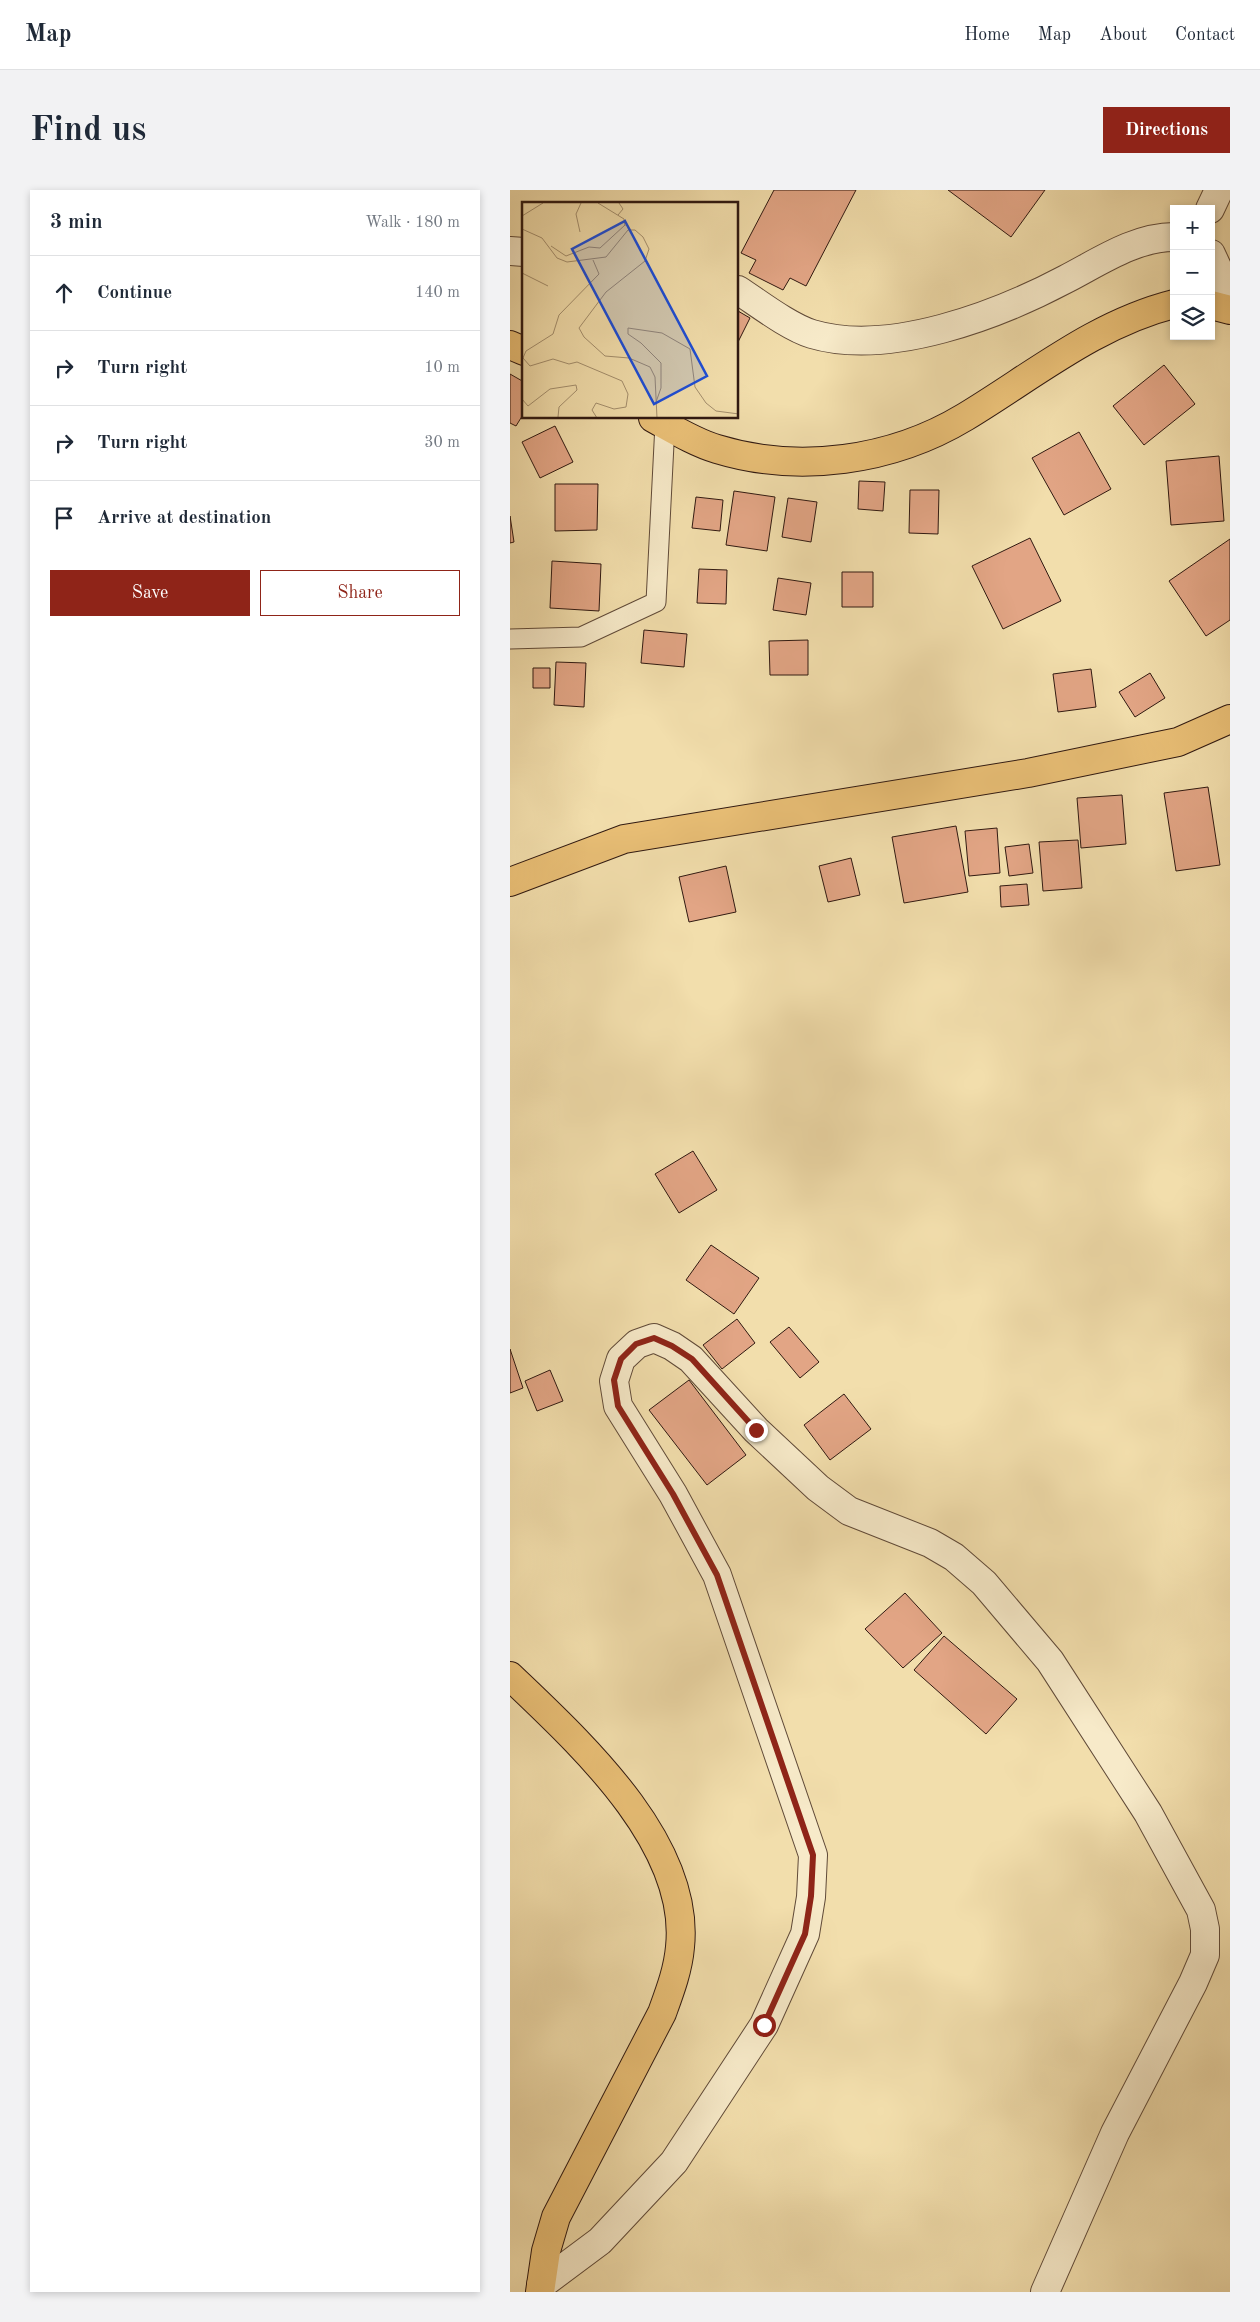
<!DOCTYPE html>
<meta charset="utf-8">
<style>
body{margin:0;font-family:"Old Standard TT",serif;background:#f2f2f3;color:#1f2937}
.controls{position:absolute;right:15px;top:15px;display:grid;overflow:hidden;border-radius:0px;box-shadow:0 2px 8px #0003}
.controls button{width:45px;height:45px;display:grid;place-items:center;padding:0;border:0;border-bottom:1px solid #e0e1e3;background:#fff;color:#1f2937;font:25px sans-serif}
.stop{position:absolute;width:15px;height:15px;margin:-11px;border:4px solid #8f2418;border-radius:50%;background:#fff}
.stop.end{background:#8f2418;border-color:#fff;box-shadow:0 1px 5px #0008}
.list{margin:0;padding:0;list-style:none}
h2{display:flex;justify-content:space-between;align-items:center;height:65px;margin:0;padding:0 20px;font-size:21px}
h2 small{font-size:16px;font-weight:400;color:#747a83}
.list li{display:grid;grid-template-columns:32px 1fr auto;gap:15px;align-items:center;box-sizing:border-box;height:75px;padding:0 20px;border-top:1px solid #e0e1e3}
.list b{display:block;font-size:19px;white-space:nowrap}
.list em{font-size:16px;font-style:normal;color:#747a83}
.actions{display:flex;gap:10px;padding:15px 20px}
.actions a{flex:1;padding:11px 0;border:1px solid #8f2418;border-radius:0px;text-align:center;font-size:18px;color:#8f2418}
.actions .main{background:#8f2418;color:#fff}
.icon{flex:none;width:28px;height:28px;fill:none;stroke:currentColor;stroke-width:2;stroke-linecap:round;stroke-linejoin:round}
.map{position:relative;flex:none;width:720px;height:2102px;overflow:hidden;border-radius:0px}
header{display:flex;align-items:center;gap:30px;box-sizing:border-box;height:70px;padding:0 25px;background:#fff;border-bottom:1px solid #e0e1e3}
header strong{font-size:24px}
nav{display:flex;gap:28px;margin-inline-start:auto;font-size:18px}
.intro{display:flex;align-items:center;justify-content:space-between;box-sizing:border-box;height:120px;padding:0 30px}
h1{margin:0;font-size:35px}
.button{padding:12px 22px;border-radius:0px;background:#8f2418;color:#fff;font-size:18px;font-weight:700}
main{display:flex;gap:30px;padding:0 30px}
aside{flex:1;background:#fff;border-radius:0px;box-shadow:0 2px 8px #0003}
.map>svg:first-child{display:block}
.building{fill:#e2a585;stroke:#301911}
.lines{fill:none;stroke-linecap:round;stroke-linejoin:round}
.service-casing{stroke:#604a38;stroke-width:21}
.minor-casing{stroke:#604a38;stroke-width:30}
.primary-casing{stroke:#301911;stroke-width:30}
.service{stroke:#f7eac9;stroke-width:19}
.minor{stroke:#f7eac9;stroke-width:28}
.primary{stroke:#e9bf76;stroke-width:28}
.route{stroke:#8f2418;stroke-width:6}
.inset-road{fill:none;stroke:#a48f6e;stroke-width:1}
.view{fill:#1d4ed8;fill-opacity:0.15;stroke:#1d4ed8;stroke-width:2.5}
.inset-edge{fill:none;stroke:#301911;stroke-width:2.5}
</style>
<header>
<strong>Map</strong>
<nav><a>Home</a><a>Map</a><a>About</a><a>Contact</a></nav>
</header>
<div class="intro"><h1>Find us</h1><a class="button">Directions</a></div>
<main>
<aside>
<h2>3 min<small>Walk · 180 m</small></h2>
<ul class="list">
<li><svg class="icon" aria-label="ahead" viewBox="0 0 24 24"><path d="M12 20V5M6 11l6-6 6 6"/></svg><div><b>Continue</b></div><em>140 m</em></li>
<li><svg class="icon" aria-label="right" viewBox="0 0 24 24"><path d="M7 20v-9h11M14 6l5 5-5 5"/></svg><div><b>Turn right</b></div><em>10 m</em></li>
<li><svg class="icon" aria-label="right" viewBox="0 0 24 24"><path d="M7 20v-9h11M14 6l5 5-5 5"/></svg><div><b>Turn right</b></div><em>30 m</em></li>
<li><svg class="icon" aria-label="arrive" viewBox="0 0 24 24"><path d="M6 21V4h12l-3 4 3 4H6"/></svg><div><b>Arrive at destination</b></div></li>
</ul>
<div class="actions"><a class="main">Save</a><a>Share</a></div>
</aside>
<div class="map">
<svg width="720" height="2102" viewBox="0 0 720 2102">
<rect width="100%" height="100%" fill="#f2deac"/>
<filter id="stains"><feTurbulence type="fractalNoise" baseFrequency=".004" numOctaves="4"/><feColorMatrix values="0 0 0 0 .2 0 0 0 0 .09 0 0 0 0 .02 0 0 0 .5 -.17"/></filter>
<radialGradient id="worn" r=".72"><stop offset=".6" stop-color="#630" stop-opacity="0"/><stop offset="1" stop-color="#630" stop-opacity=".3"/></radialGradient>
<!-- building -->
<path class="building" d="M 264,0 L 346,0 L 296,96 L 280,88 L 273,100 L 239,83 L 246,70 L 231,63 Z
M 438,0 L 535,0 L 501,47 Z
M 228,121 L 240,128 L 228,152 Z
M 654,175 L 685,214 L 634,255 L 603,216 Z
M 0,184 L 14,192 L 14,223 L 6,236 L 0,233 Z
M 45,236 L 63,272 L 30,288 L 12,252 Z
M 569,242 L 601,299 L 554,325 L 522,268 Z
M 709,266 L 714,331 L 661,335 L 656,271 Z
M 349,291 L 375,292 L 373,321 L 348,319 Z
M 45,294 L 88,294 L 87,340 L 45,341 Z
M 400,300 L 429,300 L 428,344 L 399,343 Z
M 224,301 L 265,307 L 257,361 L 216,355 Z
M 186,307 L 213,310 L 210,341 L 182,338 Z
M 278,308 L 307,312 L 301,352 L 272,347 Z
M 0,326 L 4,352 L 0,353 Z
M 520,348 L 551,411 L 493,439 L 462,376 Z
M 720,349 L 720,430 L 696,446 L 659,391 Z
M 42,371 L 91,374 L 89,421 L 40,418 Z
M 189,379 L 217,380 L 216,414 L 187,413 Z
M 332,382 L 363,382 L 363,417 L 332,417 Z
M 268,388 L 301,393 L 296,425 L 263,420 Z
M 134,440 L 177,444 L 174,477 L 131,473 Z
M 298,450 L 298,485 L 260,485 L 259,451 Z
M 46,472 L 76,473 L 74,517 L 44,515 Z
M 23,478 L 40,478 L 40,498 L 23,498 Z
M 581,479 L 586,517 L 548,522 L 543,484 Z
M 640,483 L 655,508 L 625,527 L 609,502 Z
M 698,597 L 710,675 L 666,681 L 654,603 Z
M 612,605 L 616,654 L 571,658 L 567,608 Z
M 446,636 L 458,702 L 394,713 L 382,647 Z
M 487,638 L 490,683 L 459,686 L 455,641 Z
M 568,650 L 572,698 L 533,701 L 529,652 Z
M 519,654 L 523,683 L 499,686 L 495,657 Z
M 341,668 L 350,705 L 318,712 L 309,676 Z
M 216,676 L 226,722 L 179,732 L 169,687 Z
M 517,694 L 519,715 L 491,717 L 490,696 Z
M 183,961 L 207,1000 L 169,1023 L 145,984 Z
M 201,1055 L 249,1088 L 224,1124 L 176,1090 Z
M 227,1129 L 245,1153 L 212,1179 L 193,1155 Z
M 279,1137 L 309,1172 L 290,1188 L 260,1152 Z
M 0,1159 L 13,1198 L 0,1203 Z
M 40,1180 L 53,1211 L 27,1221 L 15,1191 Z
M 179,1190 L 236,1265 L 197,1295 L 139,1220 Z
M 334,1204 L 361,1239 L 320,1270 L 294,1235 Z
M 395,1403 L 432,1443 L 393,1478 L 355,1439 Z
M 434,1446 L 507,1509 L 476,1544 L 404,1480 Z"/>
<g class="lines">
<!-- service casing -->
<g class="service-casing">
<path id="service" d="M 0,449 L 71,447 L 146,412 L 155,234"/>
</g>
<!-- minor casing -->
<g class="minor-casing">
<path id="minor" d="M 700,19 L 709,0
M 0,61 L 14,62
M 701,64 L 707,77 L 714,117
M 228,100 C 248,113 279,137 302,144 C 379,167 488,125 556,89 C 589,72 625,47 664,47
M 31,2095 L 90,2051 L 164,1972 L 254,1835 L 295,1744 L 301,1707 L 303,1665 L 207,1385 L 163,1304 L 108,1216 L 104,1191 L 111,1169 L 127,1154 L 144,1148 L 162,1156 L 181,1169 L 246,1240 L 308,1298 L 339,1321 L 420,1353 L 444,1367 L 474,1393 L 540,1471 L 638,1623 L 691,1720 L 695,1739 L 695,1765 L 683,1793 L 605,1943 L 535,2102"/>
</g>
<!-- primary casing -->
<g class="primary-casing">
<path id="primary" d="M 701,115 L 720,120
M 0,155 L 14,161
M 143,228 C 163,239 186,253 207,259 C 289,284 382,271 455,227 C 523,186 585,134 664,114
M 0,692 L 114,649 L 518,583 L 668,552 L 720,529
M 0,1486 C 69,1552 181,1653 170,1757 C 168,1780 160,1801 152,1823 L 46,2027 L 36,2061 L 30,2102"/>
</g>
<!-- service -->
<use href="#service" class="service"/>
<!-- minor -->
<use href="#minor" class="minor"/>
<!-- primary -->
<use href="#primary" class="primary"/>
</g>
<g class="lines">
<!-- route -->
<path class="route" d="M 246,1240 L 182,1169 L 162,1156 L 144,1148 L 126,1154 L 111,1169 L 104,1190 L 108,1216 L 163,1304 L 207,1385 L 303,1665 L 301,1706 L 295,1744 L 254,1835"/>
</g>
<!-- overview -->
<g transform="translate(12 12)">
<rect width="216" height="216" fill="#f2deac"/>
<path class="inset-road" d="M 76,1 L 102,17 L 103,24M 96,13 L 101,7 L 97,1M 0,14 L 21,1M 0,27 L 20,36 L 35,56 L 45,60 L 84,55 L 106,28 L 113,28 L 121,35 L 127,47 L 123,59 L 84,90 L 57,126 L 62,135 L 83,154 L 107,156 L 128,165 L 133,175 L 135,216M 58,30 L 54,12 L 59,1M 29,44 L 44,54 L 67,45 L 78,46 L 103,23M 71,58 L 77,72 L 37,113 L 31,132 L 4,149 L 1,156 L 8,164 L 31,157 L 47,162 L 55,160 L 100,179 L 106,192 L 104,205 L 92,207 L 74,201 L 70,208 L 75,216M 0,71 L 26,84M 0,197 L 6,204 L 28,187 L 54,183 L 55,188 L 37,205 L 36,215M 134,200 L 139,186 L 139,161 L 119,141 L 106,132 L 106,126 L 140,131 L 168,147 L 173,185 L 184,201 L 194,209 L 217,212"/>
<path class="view" d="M 103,19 L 185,174 L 132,202 L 50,47 Z"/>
<rect width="216" height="216" class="inset-edge"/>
</g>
<rect width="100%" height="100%" filter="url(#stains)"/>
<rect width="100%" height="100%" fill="url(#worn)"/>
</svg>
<div class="controls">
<button>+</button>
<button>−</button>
<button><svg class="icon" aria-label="layers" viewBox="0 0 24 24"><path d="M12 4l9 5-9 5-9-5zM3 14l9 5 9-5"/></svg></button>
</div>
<div class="stop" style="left:254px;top:1835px"></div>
<div class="stop end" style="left:246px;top:1240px"></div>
</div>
</main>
